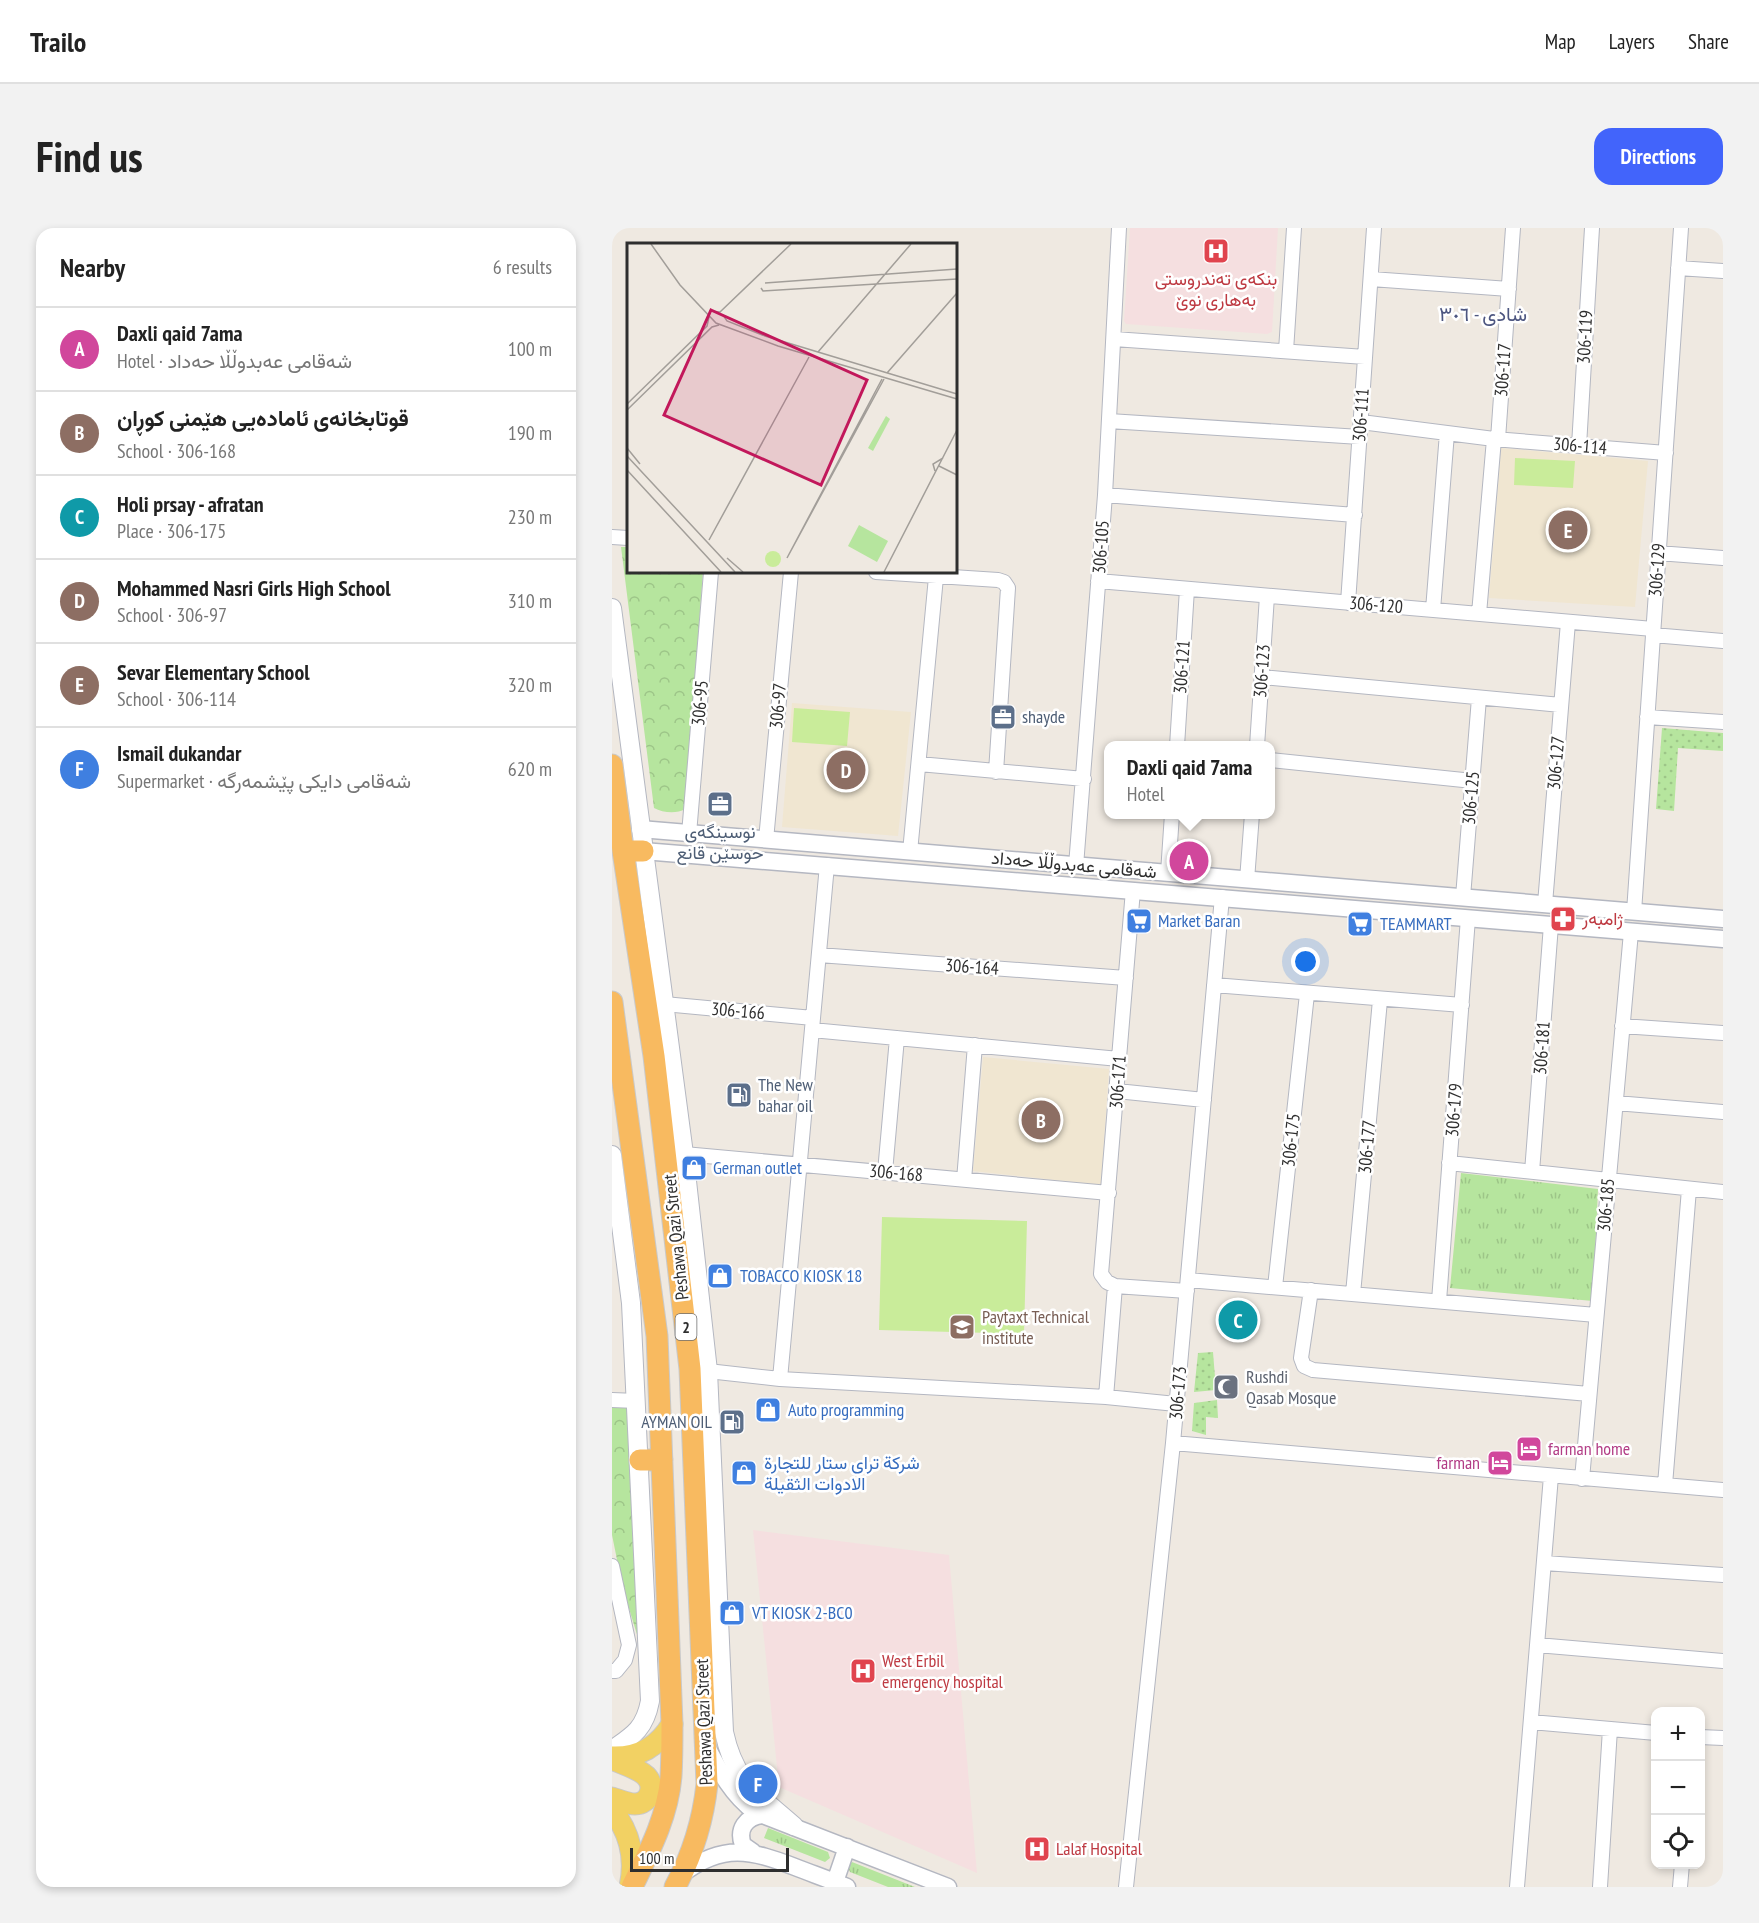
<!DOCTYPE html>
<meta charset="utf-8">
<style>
body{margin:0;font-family:"PT Sans Narrow",Vazirmatn,sans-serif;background:#f2f2f2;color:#222}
.controls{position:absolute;right:18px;bottom:18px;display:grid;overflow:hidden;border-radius:12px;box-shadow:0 3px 9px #0003}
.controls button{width:54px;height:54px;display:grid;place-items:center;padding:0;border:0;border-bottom:2px solid #e0e0e0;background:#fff;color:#222;font:30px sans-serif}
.scale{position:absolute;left:18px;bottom:15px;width:159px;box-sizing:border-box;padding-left:6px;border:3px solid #2e2e2e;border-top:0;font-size:16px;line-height:21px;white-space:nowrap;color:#2e2e2e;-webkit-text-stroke:4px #fff;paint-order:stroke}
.you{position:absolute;left:694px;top:734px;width:21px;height:21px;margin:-15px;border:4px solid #fff;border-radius:50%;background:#1a73e8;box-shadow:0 0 0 9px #1a73e833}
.badge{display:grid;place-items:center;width:39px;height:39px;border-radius:50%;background:#4264fb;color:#fff;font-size:20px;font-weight:700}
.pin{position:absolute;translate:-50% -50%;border:3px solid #fff;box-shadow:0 2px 6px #0006}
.popup{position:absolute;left:492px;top:513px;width:171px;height:78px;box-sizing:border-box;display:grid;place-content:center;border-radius:12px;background:#fff;filter:drop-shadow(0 2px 4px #0005);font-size:20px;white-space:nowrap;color:#767676}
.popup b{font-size:22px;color:#222}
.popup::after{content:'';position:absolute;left:50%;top:100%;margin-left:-12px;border:12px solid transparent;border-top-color:#fff}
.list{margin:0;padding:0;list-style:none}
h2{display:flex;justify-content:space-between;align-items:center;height:78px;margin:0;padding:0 24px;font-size:26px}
h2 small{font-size:20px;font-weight:400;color:#767676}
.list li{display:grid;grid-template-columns:39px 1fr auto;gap:18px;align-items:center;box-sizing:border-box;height:84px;padding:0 24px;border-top:2px solid #e0e0e0}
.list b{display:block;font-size:22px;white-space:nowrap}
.list p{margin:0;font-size:20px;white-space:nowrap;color:#767676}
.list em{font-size:20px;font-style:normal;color:#767676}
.icon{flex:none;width:33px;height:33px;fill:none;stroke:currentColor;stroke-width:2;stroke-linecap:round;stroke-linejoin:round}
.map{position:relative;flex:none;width:1111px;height:1659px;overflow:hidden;border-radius:18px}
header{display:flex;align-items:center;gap:36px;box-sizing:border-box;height:84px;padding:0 30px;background:#fff;border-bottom:2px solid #e0e0e0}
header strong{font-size:28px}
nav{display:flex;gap:33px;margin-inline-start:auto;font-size:21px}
.intro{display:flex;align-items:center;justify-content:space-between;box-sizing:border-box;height:144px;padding:0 36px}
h1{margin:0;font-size:42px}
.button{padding:15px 27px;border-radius:18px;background:#4264fb;color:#fff;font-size:21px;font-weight:700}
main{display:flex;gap:36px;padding:0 36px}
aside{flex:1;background:#fff;border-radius:18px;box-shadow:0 3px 9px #0003}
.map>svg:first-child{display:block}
.education{fill:#f0e6d1}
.medical{fill:#f5dfe0}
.grass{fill:url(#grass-tufts)}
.forest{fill:url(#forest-crowns)}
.garden{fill:url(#garden-dots)}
.pitch{fill:#c9ec9a}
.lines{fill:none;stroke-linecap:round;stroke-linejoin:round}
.minor-casing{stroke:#b4b7c1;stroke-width:16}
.tertiary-casing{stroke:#b4b7c1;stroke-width:19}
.secondary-casing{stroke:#b4b7c1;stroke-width:20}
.primary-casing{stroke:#c9c9c9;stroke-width:23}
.trunk-casing{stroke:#c9c9c9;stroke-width:23}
.minor{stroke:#fff;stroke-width:14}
.tertiary{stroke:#fff;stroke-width:16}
.secondary{stroke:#fff;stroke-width:18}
.primary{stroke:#f2d163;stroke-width:21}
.trunk{stroke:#f8ba60;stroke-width:21}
.labels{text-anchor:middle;stroke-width:5;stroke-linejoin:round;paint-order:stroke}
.shield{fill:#fff;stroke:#6d6d6d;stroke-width:1.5}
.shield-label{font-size:16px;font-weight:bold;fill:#2e2e2e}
.health-label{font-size:18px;fill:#be3a42;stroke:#fff;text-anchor:start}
.street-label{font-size:18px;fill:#2e2e2e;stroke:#fff}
.service-label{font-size:18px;fill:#4e5e75;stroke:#fff;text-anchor:start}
.shop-label{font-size:18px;fill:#366cbe;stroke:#fff;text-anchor:start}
.education-label{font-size:18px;fill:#785e54;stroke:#fff;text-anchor:start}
.worship-label{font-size:18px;fill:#5b616d;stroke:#fff;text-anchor:start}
.hotel-label{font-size:18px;fill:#b23c85;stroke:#fff;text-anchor:start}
.neighbourhood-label{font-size:20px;fill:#4d5680;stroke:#fff}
.inset-road{fill:none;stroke:#a29e99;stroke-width:1.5}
.view{fill:#c2185b;fill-opacity:0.15;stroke:#c2185b;stroke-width:3}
.inset-edge{fill:none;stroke:#2e2e2e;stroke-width:3}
</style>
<header>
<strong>Trailo</strong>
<nav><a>Map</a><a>Layers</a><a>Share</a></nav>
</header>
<div class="intro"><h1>Find us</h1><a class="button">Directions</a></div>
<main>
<aside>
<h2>Nearby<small>6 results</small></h2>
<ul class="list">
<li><span class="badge" style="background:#d1479c">A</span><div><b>Daxli qaid 7ama</b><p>Hotel · شەقامی عەبدوڵڵا حەداد</p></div><em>100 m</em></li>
<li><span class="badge" style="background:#8d6e63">B</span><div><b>قوتابخانەی ئامادەیی هێمنی کوڕان</b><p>School · 306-168</p></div><em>190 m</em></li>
<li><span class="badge" style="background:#0f9aa8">C</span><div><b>Holi prsay - afratan</b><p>Place · 306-175</p></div><em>230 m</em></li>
<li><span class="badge" style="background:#8d6e63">D</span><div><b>Mohammed Nasri Girls High School</b><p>School · 306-97</p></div><em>310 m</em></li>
<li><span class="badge" style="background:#8d6e63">E</span><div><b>Sevar Elementary School</b><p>School · 306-114</p></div><em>320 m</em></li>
<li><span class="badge" style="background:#3f7fe0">F</span><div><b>Ismail dukandar</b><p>Supermarket · شەقامی دایکی پێشمەرگە</p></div><em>620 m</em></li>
</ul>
</aside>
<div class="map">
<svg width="1111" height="1659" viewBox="0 0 1111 1659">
<defs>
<pattern id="grass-tufts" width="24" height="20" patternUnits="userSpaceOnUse" patternTransform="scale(1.5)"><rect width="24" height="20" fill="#b6e59e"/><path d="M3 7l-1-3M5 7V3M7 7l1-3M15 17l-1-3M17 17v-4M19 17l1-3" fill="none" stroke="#9dc588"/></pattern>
<pattern id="forest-crowns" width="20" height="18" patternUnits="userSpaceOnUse" patternTransform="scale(1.5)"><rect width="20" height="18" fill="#b6e59e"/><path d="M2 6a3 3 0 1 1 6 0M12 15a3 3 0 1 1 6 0" fill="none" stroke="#9dc588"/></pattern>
<pattern id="garden-dots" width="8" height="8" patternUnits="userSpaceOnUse" patternTransform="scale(1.5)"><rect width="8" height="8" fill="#b6e59e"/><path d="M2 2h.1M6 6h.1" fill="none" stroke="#9dc588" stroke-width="1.8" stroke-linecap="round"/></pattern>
</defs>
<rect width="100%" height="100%" fill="#efe9e1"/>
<!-- education -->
<path class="education" d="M 889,220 L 1036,233 L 1023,379 L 877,370 Z
M 180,475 L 299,484 L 286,608 L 170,599 Z
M 371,829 L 497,841 L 489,957 L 361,943 Z"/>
<!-- medical -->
<path class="medical" d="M 518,0 L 666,0 L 660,104 L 655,106 L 514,96 L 512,93 Z
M 141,1302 L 337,1327 L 365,1645 L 167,1559 Z"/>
<!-- grass -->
<path class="grass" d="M 849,945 L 986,961 L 981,1073 L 838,1060 Z
M 156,1600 L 216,1624 L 218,1630 L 213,1634 L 152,1610 Z
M 240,1634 L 303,1659 L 276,1659 L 238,1644 L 236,1639 Z"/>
<!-- forest -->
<path class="forest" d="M 9,319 L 16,319 L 16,344 L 91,344 L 73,581 C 65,586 51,585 42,580 Z
M 18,1178 L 27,1413 L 11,1361 L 0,1307 L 0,1180 Z"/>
<!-- garden -->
<path class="garden" d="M 1050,500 L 1111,505 L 1111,523 L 1066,520 L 1062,583 L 1044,581 Z
M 601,1124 L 604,1162 L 582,1164 L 586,1125 Z
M 605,1172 L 606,1190 L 594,1189 L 594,1207 L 580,1203 L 582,1175 Z"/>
<!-- pitch -->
<path class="pitch" d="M 903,230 L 963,233 L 961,260 L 902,257 Z
M 182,480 L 238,484 L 235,518 L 180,514 Z
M 270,989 L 415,993 L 412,1106 L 267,1102 Z"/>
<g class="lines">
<!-- minor casing -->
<g class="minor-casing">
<path id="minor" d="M 1066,40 L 1111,43
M 759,51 L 897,61
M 502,111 L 753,129
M 674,123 L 682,0
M 497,193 L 748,209
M 749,194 L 882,211 L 1054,225
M 886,211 L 901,0
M 967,218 L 980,0
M 493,267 L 743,287
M 0,309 L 16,310
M 1046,325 L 1111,330
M 264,344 L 386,352 L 392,354 L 396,360 L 384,544
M 486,353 L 1041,401
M 736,375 L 762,0
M 821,382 L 835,205
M 867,386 L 882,211
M 1041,407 L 1111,413
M 650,449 L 949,477
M 1035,489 L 1111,494
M 565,518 L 575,361
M 645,518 L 655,368
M 658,532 L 861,553
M 307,536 L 472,551
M 77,606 L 99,344
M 154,612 L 179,344
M 298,624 L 324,349
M 464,638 L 493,267 L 507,0
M 556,645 L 560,586
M 635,652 L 640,586
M 521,662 L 489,1046 L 495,1054 L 503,1058 L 575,1063
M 851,669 L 867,470
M 933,676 L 956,394
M 1022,684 L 1069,0
M 207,727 L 514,750
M 602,757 L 850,777
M 52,776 L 201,790
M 1010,798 L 1111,805
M 200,802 L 507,831
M 505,863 L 592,872
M 1004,875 L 1111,884
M 72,926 L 497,965
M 837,935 L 1111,964
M 273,944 L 285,810
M 920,944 L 939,697
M 352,952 L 363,817
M 576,1052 L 984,1087
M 663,1059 L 695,766
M 699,1062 L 689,1130 L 692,1138 L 701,1142 L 977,1166
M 741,1066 L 768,772
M 827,1073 L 856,690
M 87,1142 L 168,1151 L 494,1169 L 564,1176
M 168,1151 L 215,637
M 494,1169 L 503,1058
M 0,1172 L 25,1173
M 561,1215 L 1111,1262
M 970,1251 L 1019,704
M 1053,1257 L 1077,961
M 932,1335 L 1111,1347
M 0,1338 L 17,1417 L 13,1432 L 4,1443 L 0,1443
M 925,1417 L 1111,1433
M 919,1494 L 1044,1505
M 1088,1509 L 1111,1510
M 514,1659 L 561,1215 L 610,669
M 905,1659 L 939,1248
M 988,1659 L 998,1501
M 1068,1659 L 1070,1636"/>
</g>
<!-- tertiary casing -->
<g class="tertiary-casing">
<path id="tertiary" d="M 28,601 L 1111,691
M 31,623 L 1111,711
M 95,1519 C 108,1544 120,1567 143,1584 L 336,1659
M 141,1624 L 131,1617 C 125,1601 134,1589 150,1587
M 70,1646 C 111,1615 139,1622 183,1639 C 201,1646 218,1652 235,1659
M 223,1654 L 235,1619"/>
</g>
<!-- secondary casing -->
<g class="secondary-casing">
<path id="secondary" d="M 0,380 L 72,926 L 96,1143 L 112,1504 C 123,1555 145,1565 182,1598
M 0,927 L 19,1075 L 38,1473 C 33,1500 22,1507 0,1522"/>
</g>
<!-- primary casing -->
<g class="primary-casing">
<path id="primary" d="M 0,1529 C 26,1530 47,1518 60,1496
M 0,1531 C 10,1536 26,1540 34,1548 C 44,1558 38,1576 23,1576 C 16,1576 7,1572 0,1570
M 0,1582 C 18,1604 24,1631 18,1659"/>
</g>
<!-- trunk casing -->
<g class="trunk-casing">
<path id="trunk" d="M 0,537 L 11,623 L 42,828 L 78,1141 L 95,1556 C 91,1593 81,1626 63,1659
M 11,623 L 31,623
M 0,774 L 45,1108 L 60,1496 C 60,1513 60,1531 59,1548 C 56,1588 37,1624 20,1659
M 28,1232 L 50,1232"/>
</g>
<!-- minor -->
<use href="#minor" class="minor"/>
<!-- tertiary -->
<use href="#tertiary" class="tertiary"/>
<!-- secondary -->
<use href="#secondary" class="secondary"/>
<!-- primary -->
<use href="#primary" class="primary"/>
<!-- trunk -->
<use href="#trunk" class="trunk"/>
</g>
<!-- icons -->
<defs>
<g id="hospital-square" transform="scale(1.35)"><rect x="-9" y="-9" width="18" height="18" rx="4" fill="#e0444e" stroke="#fff"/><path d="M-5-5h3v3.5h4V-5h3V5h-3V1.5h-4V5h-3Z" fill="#fff"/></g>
<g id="office-square" transform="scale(1.35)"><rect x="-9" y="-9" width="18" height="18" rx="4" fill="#5c6f8a" stroke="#fff"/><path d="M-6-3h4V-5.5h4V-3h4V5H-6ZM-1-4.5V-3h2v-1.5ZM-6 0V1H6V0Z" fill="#fff"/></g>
<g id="pharmacy-square" transform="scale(1.35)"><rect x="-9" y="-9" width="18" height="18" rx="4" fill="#e0444e" stroke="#fff"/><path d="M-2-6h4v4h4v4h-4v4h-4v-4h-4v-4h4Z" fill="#fff"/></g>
<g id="supermarket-square" transform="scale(1.35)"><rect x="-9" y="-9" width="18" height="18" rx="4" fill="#3f7fe0" stroke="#fff"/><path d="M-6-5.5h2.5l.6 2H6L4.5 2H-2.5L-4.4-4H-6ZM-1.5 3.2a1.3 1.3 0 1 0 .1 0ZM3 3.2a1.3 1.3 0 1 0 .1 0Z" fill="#fff"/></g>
<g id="fuel-square" transform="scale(1.35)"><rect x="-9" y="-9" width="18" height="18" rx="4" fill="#5c6f8a" stroke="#fff"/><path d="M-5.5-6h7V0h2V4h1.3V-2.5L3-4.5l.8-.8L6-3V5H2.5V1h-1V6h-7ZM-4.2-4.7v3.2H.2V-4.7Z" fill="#fff"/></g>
<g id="shop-square" transform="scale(1.35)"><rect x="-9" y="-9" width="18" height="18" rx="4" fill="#3f7fe0" stroke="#fff"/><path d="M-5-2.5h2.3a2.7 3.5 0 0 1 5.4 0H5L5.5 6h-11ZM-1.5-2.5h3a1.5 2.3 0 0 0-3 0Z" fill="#fff"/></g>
<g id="school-square" transform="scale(1.35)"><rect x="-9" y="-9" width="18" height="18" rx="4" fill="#8d6e63" stroke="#fff"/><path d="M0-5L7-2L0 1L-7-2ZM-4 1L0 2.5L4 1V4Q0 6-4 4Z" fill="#fff"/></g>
<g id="mosque-square" transform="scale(1.35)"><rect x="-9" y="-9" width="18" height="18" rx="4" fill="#6b7280" stroke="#fff"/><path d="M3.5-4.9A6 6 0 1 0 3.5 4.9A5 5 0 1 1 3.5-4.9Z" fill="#fff"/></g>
<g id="hotel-square" transform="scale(1.35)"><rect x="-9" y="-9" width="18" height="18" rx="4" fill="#d1479c" stroke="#fff"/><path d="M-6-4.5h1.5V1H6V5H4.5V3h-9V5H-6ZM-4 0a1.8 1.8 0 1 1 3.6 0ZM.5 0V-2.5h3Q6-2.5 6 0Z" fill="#fff"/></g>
</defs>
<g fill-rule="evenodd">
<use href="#hospital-square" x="604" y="23"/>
<use href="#office-square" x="391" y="489"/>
<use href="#office-square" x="108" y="576"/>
<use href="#pharmacy-square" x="951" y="691"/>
<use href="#supermarket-square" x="527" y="693"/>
<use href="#supermarket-square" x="748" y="696"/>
<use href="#fuel-square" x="127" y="867"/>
<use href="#shop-square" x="82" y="940"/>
<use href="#shop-square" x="108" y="1048"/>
<use href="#school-square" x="350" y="1099"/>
<use href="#mosque-square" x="614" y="1159"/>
<use href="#shop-square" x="156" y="1182"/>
<use href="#fuel-square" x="120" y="1194"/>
<use href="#hotel-square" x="917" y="1221"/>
<use href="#hotel-square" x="888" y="1235"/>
<use href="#shop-square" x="132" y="1245"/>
<use href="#shop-square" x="120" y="1385"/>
<use href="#hospital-square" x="251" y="1443"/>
<use href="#hospital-square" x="425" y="1621"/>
</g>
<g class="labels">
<!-- shield labels -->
<rect class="shield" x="63.5" y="1086" width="21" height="26" rx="4.5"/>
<g class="shield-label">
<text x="74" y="1105">2</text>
</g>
<!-- health labels -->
<g class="health-label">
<text x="604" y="57" text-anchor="middle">بنکەی تەندروستی<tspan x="604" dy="21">بەهاری نوێ</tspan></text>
<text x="970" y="697">ژامبەر</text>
<text x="270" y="1439">West Erbil<tspan x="270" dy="21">emergency hospital</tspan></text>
<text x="444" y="1627">Lalaf Hospital</text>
</g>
<!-- street labels -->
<g class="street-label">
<text transform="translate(973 109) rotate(-87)" y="6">306-119</text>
<text transform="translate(891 142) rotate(-86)" y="6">306-117</text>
<text transform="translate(749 187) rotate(-86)" y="6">306-111</text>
<text transform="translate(968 218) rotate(5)" y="6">306-114</text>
<text transform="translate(489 319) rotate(-86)" y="6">306-105</text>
<text transform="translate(1045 342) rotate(-86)" y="6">306-129</text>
<text transform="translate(764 377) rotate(5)" y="6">306-120</text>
<text transform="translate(570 439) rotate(-86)" y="6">306-121</text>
<text transform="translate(650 443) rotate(-86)" y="6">306-123</text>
<text transform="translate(88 475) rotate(-85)" y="6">306-95</text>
<text transform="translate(166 478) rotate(-85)" y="6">306-97</text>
<text transform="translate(944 535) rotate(-85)" y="6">306-127</text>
<text transform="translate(859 570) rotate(-85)" y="6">306-125</text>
<text transform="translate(462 637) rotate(5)" y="6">شەقامی عەبدوڵڵا حەداد</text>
<text transform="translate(360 739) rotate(4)" y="6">306-164</text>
<text transform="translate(126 783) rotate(5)" y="6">306-166</text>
<text transform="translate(930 820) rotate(-86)" y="6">306-181</text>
<text transform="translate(506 854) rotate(-86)" y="6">306-171</text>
<text transform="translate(842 882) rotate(-86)" y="6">306-179</text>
<text transform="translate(679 912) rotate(-84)" y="6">306-175</text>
<text transform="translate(755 919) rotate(-85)" y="6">306-177</text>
<text transform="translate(284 945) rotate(5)" y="6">306-168</text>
<text transform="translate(994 977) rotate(-85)" y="6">306-185</text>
<text transform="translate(64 1009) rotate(-96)" y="6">Peshawa Qazi Street</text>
<text transform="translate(566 1165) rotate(-85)" y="6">306-173</text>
<text transform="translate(92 1494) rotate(-92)" y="6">Peshawa Qazi Street</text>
</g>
<!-- service labels -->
<g class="service-label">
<text x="410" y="495">shayde</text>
<text x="108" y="610" text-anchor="middle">نوسینگەی<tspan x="108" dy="21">حوسێن قانع</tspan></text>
<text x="146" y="863">The New<tspan x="146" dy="21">bahar oil</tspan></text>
<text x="100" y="1200" text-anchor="end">AYMAN OIL</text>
</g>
<!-- shop labels -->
<g class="shop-label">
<text x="546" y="699">Market Baran</text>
<text x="768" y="702">TEAMMART</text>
<text x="101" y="946">German outlet</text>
<text x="128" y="1054">TOBACCO KIOSK 18</text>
<text x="176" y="1188">Auto programming</text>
<text x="152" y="1241">شركة ترای ستار للتجارة<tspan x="152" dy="21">الادوات الثقيلة</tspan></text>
<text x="140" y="1391">VT KIOSK 2-BC0</text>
</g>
<!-- education labels -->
<g class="education-label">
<text x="370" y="1095">Paytaxt Technical<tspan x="370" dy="21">institute</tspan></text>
</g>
<!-- worship labels -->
<g class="worship-label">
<text x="634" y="1155">Rushdi<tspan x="634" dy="21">Qasab Mosque</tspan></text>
</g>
<!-- hotel labels -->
<g class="hotel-label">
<text x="936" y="1227">farman home</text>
<text x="868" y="1241" text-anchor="end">farman</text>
</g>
<!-- neighbourhood labels -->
<g class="neighbourhood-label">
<text x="871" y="93">شادی - ٣٠٦</text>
</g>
</g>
<!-- overview -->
<g transform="translate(15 15)">
<rect width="330" height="330" fill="#efe9e1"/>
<path d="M 232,282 L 261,298 L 250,319 L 221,303 Z" fill="#b6e59e"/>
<path d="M 259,173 L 263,176 L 246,208 L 241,205 Z" fill="#b6e59e"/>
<path d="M138 316a8 8 0 1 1 16 0a8 8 0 1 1-16 0Z" fill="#c9ec9a"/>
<path class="inset-road" d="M 24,1 L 53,42 L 89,80 L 151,103 L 330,156M 138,40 L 330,26M 134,45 L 136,48 L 330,36M 82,68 L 93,69 L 164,1M 96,72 L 100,78 L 138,93 L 330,151M 191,109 L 284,1M 260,130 L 330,50M 255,136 L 160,315 L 257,136M 0,161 L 80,83 L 82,74M 0,167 L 85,84 L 92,82M 0,205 L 13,221M 0,213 L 108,329M 312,223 L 330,232M 0,227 L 94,329M 308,228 L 306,221 L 316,215M 82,297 L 182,114M 100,315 L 116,329M 257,329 L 330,187"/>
<path class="view" d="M 84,67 L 240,137 L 194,242 L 37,172 Z"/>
<rect width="330" height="330" class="inset-edge"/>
</g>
</svg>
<div class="controls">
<button>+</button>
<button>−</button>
<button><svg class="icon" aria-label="locate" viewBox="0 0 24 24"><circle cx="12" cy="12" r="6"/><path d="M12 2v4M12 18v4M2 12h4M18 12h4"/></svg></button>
</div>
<div class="scale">100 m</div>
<div class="you"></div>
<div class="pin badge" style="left:577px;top:633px;background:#d1479c">A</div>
<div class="popup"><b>Daxli qaid 7ama</b>Hotel</div>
<div class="pin badge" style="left:429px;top:892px;background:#8d6e63">B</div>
<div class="pin badge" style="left:626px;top:1092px;background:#0f9aa8">C</div>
<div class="pin badge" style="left:234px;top:542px;background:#8d6e63">D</div>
<div class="pin badge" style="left:956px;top:302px;background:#8d6e63">E</div>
<div class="pin badge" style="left:146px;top:1556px;background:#3f7fe0">F</div>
</div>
</main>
